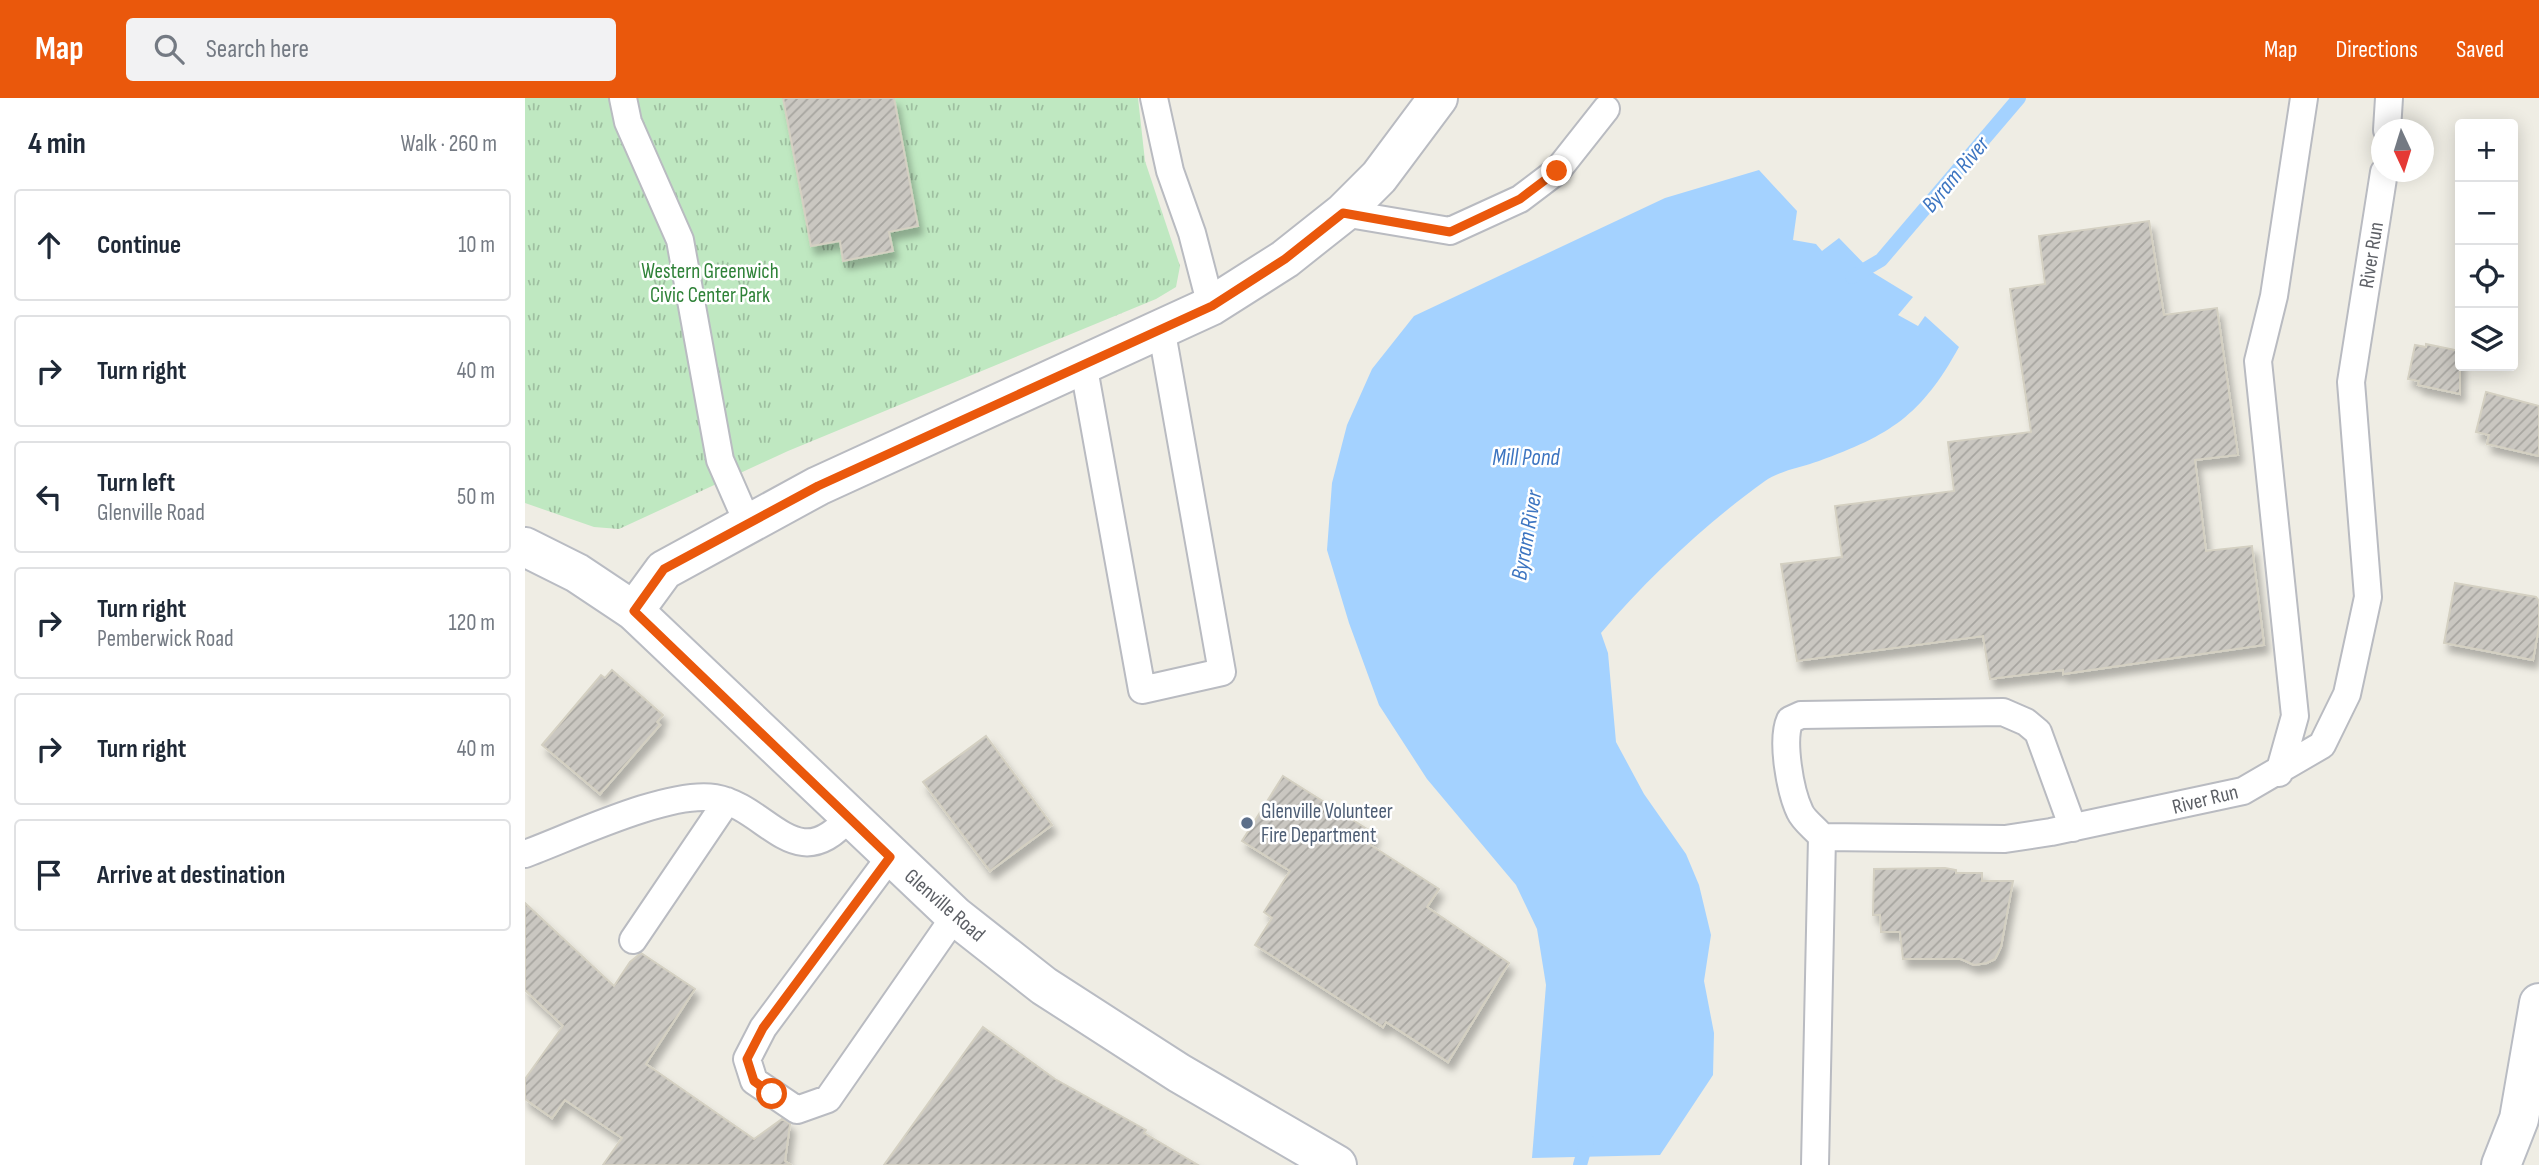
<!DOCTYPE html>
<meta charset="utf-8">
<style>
body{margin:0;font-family:"Sofia Sans Condensed",sans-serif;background:#f2f2f3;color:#1f2937}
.controls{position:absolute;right:21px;top:21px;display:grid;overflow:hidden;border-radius:7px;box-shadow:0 4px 18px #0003}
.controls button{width:63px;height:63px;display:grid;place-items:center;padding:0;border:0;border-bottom:2px solid #e0e1e3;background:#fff;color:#1f2937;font:35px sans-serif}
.compass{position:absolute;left:1846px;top:21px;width:63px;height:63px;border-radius:50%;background:#fff;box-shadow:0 4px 18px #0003;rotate:176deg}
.stop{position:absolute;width:21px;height:21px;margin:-16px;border:5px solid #ea580c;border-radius:50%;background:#fff}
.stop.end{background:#ea580c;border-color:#fff;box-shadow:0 2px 7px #0008}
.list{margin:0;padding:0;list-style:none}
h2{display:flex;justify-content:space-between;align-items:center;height:91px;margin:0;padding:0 28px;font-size:30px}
h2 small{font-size:23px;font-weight:400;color:#747a83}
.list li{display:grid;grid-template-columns:46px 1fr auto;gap:21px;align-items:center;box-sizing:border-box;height:112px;margin:0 14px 14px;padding:0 14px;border:2px solid #e0e1e3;border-radius:7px}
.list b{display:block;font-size:26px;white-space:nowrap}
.list p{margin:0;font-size:23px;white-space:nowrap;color:#747a83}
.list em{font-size:23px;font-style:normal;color:#747a83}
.icon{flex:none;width:38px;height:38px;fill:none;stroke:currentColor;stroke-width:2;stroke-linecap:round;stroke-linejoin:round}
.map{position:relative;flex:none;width:2014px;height:1067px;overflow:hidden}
header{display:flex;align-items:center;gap:42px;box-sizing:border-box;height:98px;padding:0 35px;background:#ea580c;color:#fff}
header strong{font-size:33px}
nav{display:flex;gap:38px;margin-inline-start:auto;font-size:24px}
.search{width:490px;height:63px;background:#f2f2f3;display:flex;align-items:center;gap:18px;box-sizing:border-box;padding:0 24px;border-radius:7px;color:#747a83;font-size:26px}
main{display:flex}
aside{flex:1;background:#fff}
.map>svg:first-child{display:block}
.park{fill:url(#park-tufts)}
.water{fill:#a4d2ff}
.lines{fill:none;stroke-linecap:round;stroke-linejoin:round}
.stream{stroke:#a4d2ff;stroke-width:14}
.building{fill:url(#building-hatch);stroke:#d4d0c2;stroke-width:2;filter:url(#shadow)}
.service-casing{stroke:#b9bbc1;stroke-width:30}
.minor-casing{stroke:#b9bbc1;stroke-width:42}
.secondary-casing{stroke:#b9bcc3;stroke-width:42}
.service{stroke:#fff;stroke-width:26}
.minor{stroke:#fff;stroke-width:38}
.secondary{stroke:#fff;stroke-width:38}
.route{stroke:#ea580c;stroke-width:9}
.service-dot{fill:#5c6f8a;stroke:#fff;stroke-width:2.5}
.labels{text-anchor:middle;stroke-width:5;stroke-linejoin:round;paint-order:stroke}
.street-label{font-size:21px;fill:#5c5f65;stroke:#fff}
.park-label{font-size:21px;fill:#2f8238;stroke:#fff}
.service-label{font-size:21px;fill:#4e5e75;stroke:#fff;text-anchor:start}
.water-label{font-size:23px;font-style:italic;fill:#3d75c1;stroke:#fff}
</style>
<header>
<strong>Map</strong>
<div class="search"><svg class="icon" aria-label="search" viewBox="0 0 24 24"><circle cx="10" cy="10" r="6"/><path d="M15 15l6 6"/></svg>Search here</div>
<nav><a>Map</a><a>Directions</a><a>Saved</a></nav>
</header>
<main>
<aside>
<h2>4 min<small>Walk · 260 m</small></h2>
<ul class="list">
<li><svg class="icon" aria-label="ahead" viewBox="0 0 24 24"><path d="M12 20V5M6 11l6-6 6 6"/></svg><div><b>Continue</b></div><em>10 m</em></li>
<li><svg class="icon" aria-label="right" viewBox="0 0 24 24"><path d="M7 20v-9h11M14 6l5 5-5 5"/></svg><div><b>Turn right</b></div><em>40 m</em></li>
<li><svg class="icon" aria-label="left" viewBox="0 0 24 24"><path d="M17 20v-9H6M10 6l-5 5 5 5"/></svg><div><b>Turn left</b><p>Glenville Road</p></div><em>50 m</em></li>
<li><svg class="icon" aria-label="right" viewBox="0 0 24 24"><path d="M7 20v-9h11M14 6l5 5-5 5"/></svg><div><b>Turn right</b><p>Pemberwick Road</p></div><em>120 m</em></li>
<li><svg class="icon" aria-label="right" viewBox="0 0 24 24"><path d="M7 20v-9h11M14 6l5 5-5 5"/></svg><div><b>Turn right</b></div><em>40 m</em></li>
<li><svg class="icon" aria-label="arrive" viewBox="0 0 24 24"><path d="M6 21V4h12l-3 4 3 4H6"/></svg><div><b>Arrive at destination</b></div></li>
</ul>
</aside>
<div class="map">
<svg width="2014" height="1067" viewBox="0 0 2014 1067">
<defs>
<pattern id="park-tufts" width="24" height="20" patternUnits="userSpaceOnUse" patternTransform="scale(1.75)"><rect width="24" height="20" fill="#bfe8c1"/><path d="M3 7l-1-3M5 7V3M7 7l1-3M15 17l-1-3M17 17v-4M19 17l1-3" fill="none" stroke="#9ebfa0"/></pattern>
<pattern id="building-hatch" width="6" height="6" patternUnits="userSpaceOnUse" patternTransform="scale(1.75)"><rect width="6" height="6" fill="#cac7c1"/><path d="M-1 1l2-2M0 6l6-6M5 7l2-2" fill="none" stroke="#a7a5a0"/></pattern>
<filter id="shadow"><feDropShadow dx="4.5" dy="8" stdDeviation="3.5" flood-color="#0004"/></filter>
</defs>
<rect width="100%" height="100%" fill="#efede4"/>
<!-- park -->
<path class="park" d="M 0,0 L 613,0 L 620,63 L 655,168 L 651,189 L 631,201 L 263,353 L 94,431 L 69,429 L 0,405 Z"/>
<!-- water -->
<path class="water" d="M 1234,72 L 1272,113 L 1268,142 L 1291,146 L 1297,153 L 1314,140 L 1347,174 L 1388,199 L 1373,217 L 1393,228 L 1400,218 L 1434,249 C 1396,318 1365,337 1294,363 C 1277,369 1254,373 1240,383 C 1180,426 1124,479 1076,535 L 1083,555 L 1091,644 L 1119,696 L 1161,756 L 1174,787 L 1186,837 L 1179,883 L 1189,935 L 1188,977 L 1135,1057 L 1007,1060 L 1021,887 L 1012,831 L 991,787 L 902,681 L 854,607 L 824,525 L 802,452 L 807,385 L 822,327 L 847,271 L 889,218 L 1140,100 Z"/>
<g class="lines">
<!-- stream -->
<path class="stream" d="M 1327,179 L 1356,162 L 1494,0
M 1055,1067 L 1062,1042"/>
</g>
<!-- building -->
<path class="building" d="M 258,0 L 369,0 L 393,128 L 364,134 L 368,153 L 318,163 L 315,143 L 286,148 Z
M 1624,123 L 1639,217 L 1692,210 L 1713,357 L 1670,362 L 1681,453 L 1727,448 L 1739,547 L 1538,576 L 1538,572 L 1465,581 L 1458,538 L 1272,563 L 1256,466 L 1317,459 L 1310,408 L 1429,393 L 1423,344 L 1506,334 L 1485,191 L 1520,186 L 1514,138 Z
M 1901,246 L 1935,253 L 1935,296 L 1893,287 L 1894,283 L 1883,281 L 1890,247 L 1901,249 Z
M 1961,294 L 2014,308 L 2014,358 L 1962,346 L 1964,337 L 1951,334 Z
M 1930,485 L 2011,499 L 2014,503 L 2014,529 L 2008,562 L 1919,545 Z
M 87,572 L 138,617 L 132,624 L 135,627 L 75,696 L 17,647 L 76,577 L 80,580 Z
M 461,638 L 527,727 L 465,773 L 398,684 Z
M 758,678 L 850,736 L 844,746 L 914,791 L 902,809 L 984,865 L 923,964 L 861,924 L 858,929 L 730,847 L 747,820 L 739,814 L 765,773 L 717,743 Z
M 1420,770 L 1431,772 L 1431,775 L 1457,775 L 1457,783 L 1488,783 L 1476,849 L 1470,861 L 1462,865 L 1449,867 L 1436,861 L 1378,861 L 1375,834 L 1356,834 L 1355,817 L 1348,817 L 1349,771 Z
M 0,805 L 89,888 L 105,864 L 116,855 L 170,891 L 121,966 L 229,1041 L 257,1021 L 265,1026 L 260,1063 L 266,1067 L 78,1067 L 97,1040 L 40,1002 L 27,1020 L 0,1001 L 0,981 L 38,928 L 0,892 Z
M 458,929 L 530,981 L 621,1032 L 619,1035 L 673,1067 L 359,1067 Z"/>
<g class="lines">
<!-- service casing -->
<g class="service-casing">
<path id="service" d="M 98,0 L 103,24 L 155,142 L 195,362 L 223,426
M 629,0 L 645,73 L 667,135 L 686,208
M 1862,32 L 1864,0
M 818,115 L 925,133 L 995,101 L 1032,73 L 1081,11
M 558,265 L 617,592 L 697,574 L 636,229
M 1754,675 L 1770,618 L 1733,263 L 1749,198 L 1779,0
M 1297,739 C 1291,731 1279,723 1275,714 C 1265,693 1256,642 1265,622 L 1276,617 L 1478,614 L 1501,624 L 1513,634 L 1548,730
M 0,756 C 46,739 144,692 190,700 C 243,709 271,782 324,719
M 365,759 L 238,930 L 222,961 L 229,983 L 272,1012 L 303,1001 L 430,818
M 108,842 L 202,703
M 1290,1067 L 1297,739 L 1480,741 L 1526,734 L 1718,693 L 1797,647 L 1822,596 L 1843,499 L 1826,284 L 1859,74"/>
</g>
<!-- minor casing -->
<g class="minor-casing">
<path id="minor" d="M 109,513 L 139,472 L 293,388 L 686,208 L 760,161 L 818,115 L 854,79 L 913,0"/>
</g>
<!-- secondary casing -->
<g class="secondary-casing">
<path id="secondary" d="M 0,449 L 52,475 L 109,513 L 430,818 L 519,888 L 654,975 L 812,1067
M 1976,1067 L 1994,1021 L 2014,905"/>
</g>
<!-- service -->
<use href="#service" class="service"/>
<!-- minor -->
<use href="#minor" class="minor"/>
<!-- secondary -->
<use href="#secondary" class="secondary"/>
</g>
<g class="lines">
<!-- route -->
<path class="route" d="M 247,996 L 229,983 L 222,961 L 238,930 L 365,759 L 109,513 L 139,471 L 293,388 L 687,208 L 760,161 L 818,115 L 925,134 L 995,101 L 1032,73"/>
</g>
<!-- markers -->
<circle class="service-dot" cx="722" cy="725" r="7"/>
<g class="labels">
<!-- street labels -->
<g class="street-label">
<text transform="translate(1846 157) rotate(-81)" y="7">River Run</text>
<text transform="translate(1680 701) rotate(-14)" y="7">River Run</text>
<text transform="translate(420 807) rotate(41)" y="7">Glenville Road</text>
</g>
<!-- park labels -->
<g class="park-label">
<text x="185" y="180">Western Greenwich<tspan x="185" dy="24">Civic Center Park</tspan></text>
</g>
<!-- service labels -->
<g class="service-label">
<text x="736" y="720">Glenville Volunteer<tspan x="736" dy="24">Fire Department</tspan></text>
</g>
<!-- water labels -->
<g class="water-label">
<text transform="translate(1430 76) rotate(-50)" y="8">Byram River</text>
<text x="1001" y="367">Mill Pond</text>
<text transform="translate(1001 437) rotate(-80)" y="8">Byram River</text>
</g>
</g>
</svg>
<div class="controls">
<button>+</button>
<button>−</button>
<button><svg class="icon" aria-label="locate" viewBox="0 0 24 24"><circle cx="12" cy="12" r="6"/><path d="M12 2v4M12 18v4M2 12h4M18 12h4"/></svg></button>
<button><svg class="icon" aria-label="layers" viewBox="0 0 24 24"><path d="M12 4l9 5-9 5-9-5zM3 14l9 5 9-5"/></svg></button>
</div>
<svg class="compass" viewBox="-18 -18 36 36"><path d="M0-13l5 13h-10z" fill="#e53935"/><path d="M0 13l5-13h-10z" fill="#747a83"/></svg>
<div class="stop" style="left:247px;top:996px"></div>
<div class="stop end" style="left:1032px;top:73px"></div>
</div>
</main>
